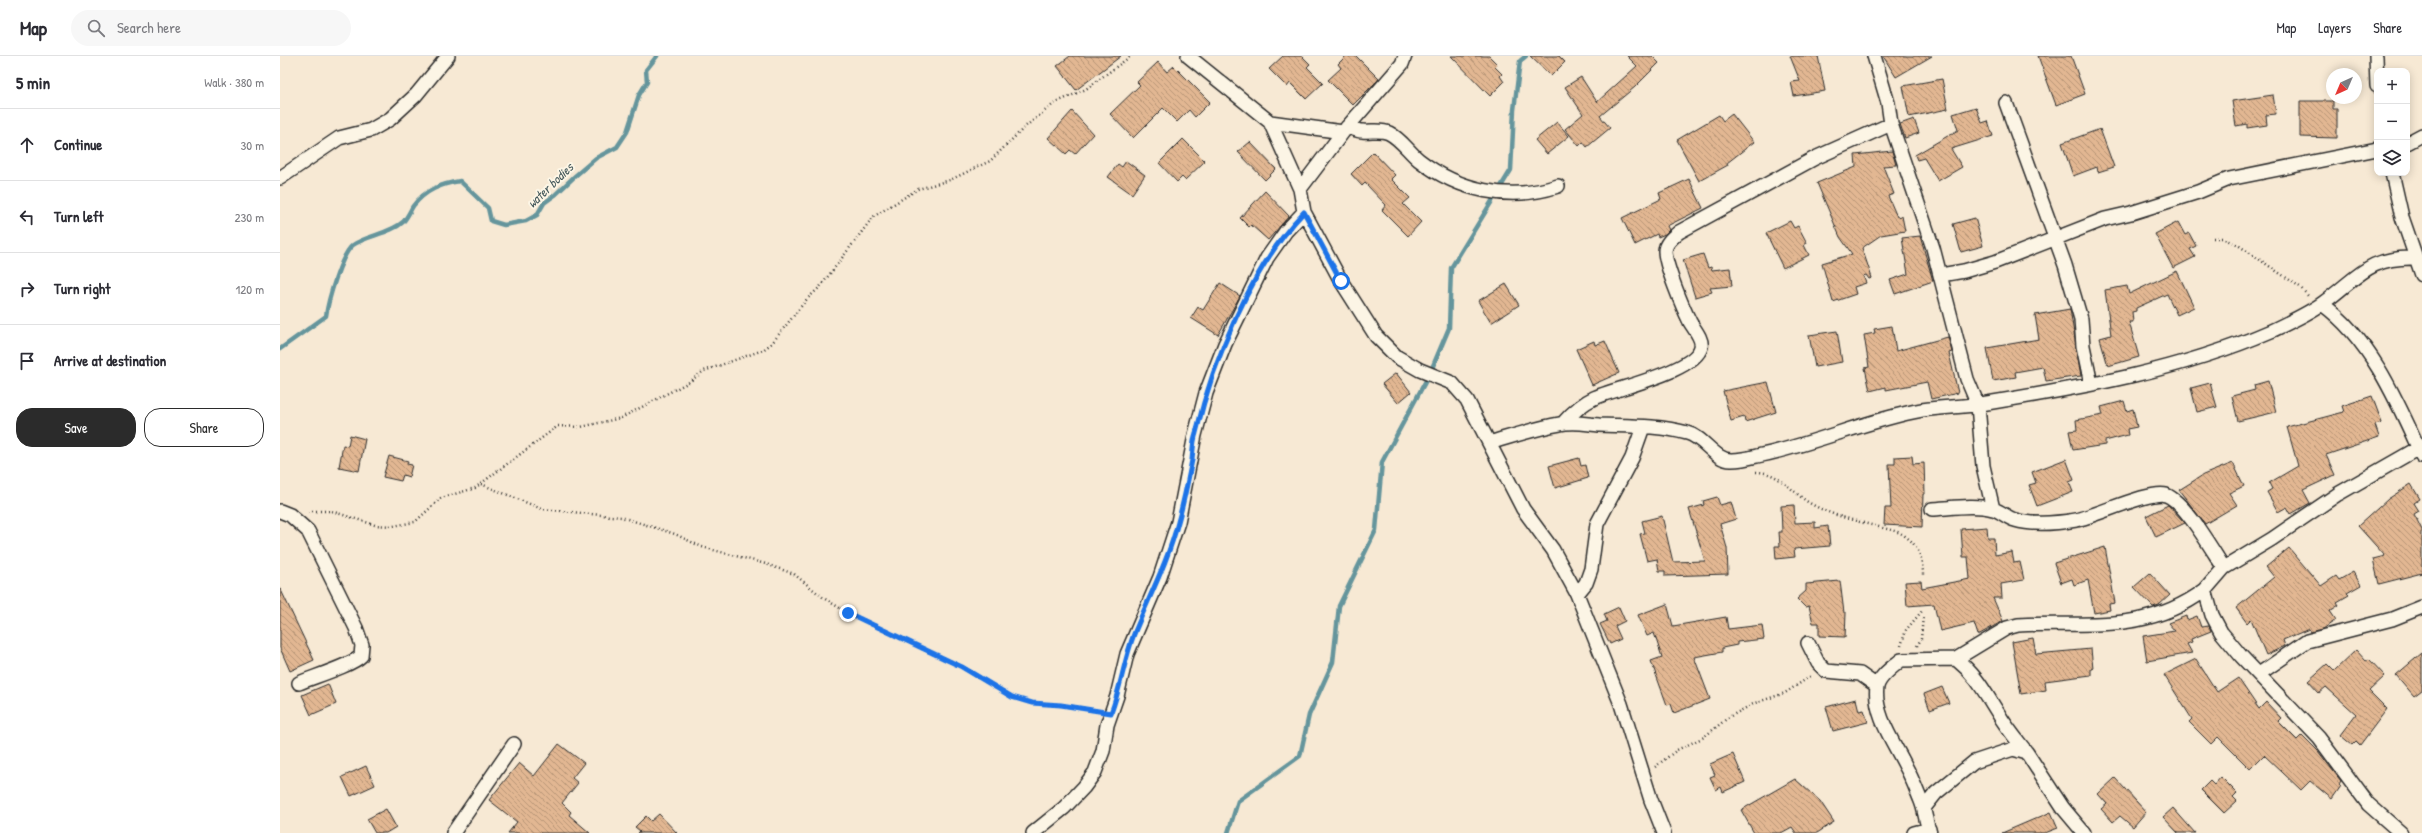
<!DOCTYPE html>
<meta charset="utf-8">
<style>
body{margin:0;font-family:"Patrick Hand",sans-serif;background:#f7f7f7;color:#2b2b33}
.controls{position:absolute;right:12px;top:12px;display:grid;overflow:hidden;border-radius:8px;box-shadow:0 2px 10px #0003}
.controls button{width:36px;height:36px;display:grid;place-items:center;padding:0;border:0;border-bottom:1px solid #e1e1e2;background:#fff;color:#2b2b33;font:20px sans-serif}
.compass{position:absolute;left:2046px;top:12px;width:36px;height:36px;border-radius:50%;background:#fff;box-shadow:0 2px 10px #0003;rotate:224deg}
.stop{position:absolute;width:12px;height:12px;margin:-9px;border:3px solid #1a73e8;border-radius:50%;background:#fff}
.stop.end{background:#1a73e8;border-color:#fff;box-shadow:0 1px 4px #0008}
.list{margin:0;padding:0;list-style:none}
h2{display:flex;justify-content:space-between;align-items:center;height:52px;margin:0;padding:0 16px;font-size:17px}
h2 small{font-size:13px;font-weight:400;color:#7c7c81}
.list li{display:grid;grid-template-columns:26px 1fr auto;gap:12px;align-items:center;box-sizing:border-box;height:72px;padding:0 16px;border-top:1px solid #e1e1e2}
.list b{display:block;font-size:15px;white-space:nowrap}
.list em{font-size:13px;font-style:normal;color:#7c7c81}
.actions{display:flex;gap:8px;padding:12px 16px}
.actions a{flex:1;padding:9px 0;border:1px solid #2b2b2b;border-radius:16px;text-align:center;font-size:14px;color:#2b2b2b}
.actions .main{background:#2b2b2b;color:#fff}
.icon{flex:none;width:22px;height:22px;fill:none;stroke:currentColor;stroke-width:2;stroke-linecap:round;stroke-linejoin:round}
.map{position:relative;flex:none;width:2142px;height:777px;overflow:hidden}
header{display:flex;align-items:center;gap:24px;box-sizing:border-box;height:56px;padding:0 20px;background:#fff;border-bottom:1px solid #e1e1e2}
header strong{font-size:19px}
nav{display:flex;gap:22px;margin-inline-start:auto;font-size:14px}
.search{width:280px;height:36px;background:#f7f7f7;display:flex;align-items:center;gap:10px;box-sizing:border-box;padding:0 14px;border-radius:22px;color:#7c7c81;font-size:15px}
main{display:flex}
aside{flex:1;background:#fff}
.map>svg:first-child{display:block}
.lines{fill:none;stroke-linecap:round;stroke-linejoin:round}
.stream{stroke:#65959c;stroke-width:4.5}
.building{fill:url(#building-back-hatch);stroke:#2b2b2b}
.street-casing{stroke:#2b2b2b;stroke-width:16}
.path{stroke:#2b2b2b;stroke-width:2.5;stroke-dasharray:1 3;stroke-linecap:butt}
.street{stroke:#fcf5e5;stroke-width:13}
.route{stroke:#1a73e8;stroke-width:5}
.labels{text-anchor:middle;stroke-width:4;stroke-linejoin:round;paint-order:stroke}
.water-label{font-size:13px;font-style:italic;fill:#43575a;stroke:#fcf5e5}
</style>
<header>
<strong>Map</strong>
<div class="search"><svg class="icon" aria-label="search" viewBox="0 0 24 24"><circle cx="10" cy="10" r="6"/><path d="M15 15l6 6"/></svg>Search here</div>
<nav><a>Map</a><a>Layers</a><a>Share</a></nav>
</header>
<main>
<aside>
<h2>5 min<small>Walk · 380 m</small></h2>
<ul class="list">
<li><svg class="icon" aria-label="ahead" viewBox="0 0 24 24"><path d="M12 20V5M6 11l6-6 6 6"/></svg><div><b>Continue</b></div><em>30 m</em></li>
<li><svg class="icon" aria-label="left" viewBox="0 0 24 24"><path d="M17 20v-9H6M10 6l-5 5 5 5"/></svg><div><b>Turn left</b></div><em>230 m</em></li>
<li><svg class="icon" aria-label="right" viewBox="0 0 24 24"><path d="M7 20v-9h11M14 6l5 5-5 5"/></svg><div><b>Turn right</b></div><em>120 m</em></li>
<li><svg class="icon" aria-label="arrive" viewBox="0 0 24 24"><path d="M6 21V4h12l-3 4 3 4H6"/></svg><div><b>Arrive at destination</b></div></li>
</ul>
<div class="actions"><a class="main">Save</a><a>Share</a></div>
</aside>
<div class="map">
<svg width="2142" height="777" viewBox="0 0 2142 777">
<defs>
<pattern id="building-back-hatch" width="6" height="6" patternUnits="userSpaceOnUse"><rect width="6" height="6" fill="#e2b792"/><path d="M-1 5l2 2M0 0l6 6M5-1l2 2" fill="none" stroke="#b79577"/></pattern>
</defs>
<rect width="100%" height="100%" fill="#f7e9d4"/>
<filter id="ink" filterUnits="userSpaceOnUse"><feTurbulence type="fractalNoise" baseFrequency=".025" numOctaves="2"/><feDisplacementMap in="SourceGraphic" scale="8" xChannelSelector="R" yChannelSelector="G"/><feConvolveMatrix kernelMatrix="1 2 1 2 8 2 1 2 1" color-interpolation-filters="sRGB"/></filter>
<g filter="url(#ink)">
<g class="lines">
<!-- stream -->
<path class="stream" d="M 0,293 L 46,260 C 48,245 61,198 73,189 C 87,179 110,178 123,166 C 127,162 130,155 133,150 C 145,134 161,128 180,125 L 208,152 L 211,165 L 224,169 L 246,165 L 257,159 L 264,147 L 275,139 L 295,120 L 316,102 L 337,91 L 347,76 L 359,39 L 367,26 L 366,14 L 377,0
M 948,777 L 958,745 L 1020,700 L 1029,659 L 1053,606 L 1059,550 L 1096,474 L 1102,406 L 1150,317 L 1169,272 L 1171,212 L 1231,114 L 1234,54 L 1240,5 L 1246,0"/>
</g>
<!-- building -->
<path class="building" d="M 790,0 L 841,0 L 796,34 L 777,10 Z
M 1003,0 L 1022,0 L 1030,8 L 1027,11 L 1043,27 L 1026,43 L 1010,27 L 1007,31 L 989,13 Z
M 1066,0 L 1076,0 L 1099,23 L 1073,49 L 1048,24 L 1061,12 L 1058,8 Z
M 1171,0 L 1209,0 L 1217,8 L 1215,11 L 1222,18 L 1220,20 L 1224,26 L 1210,40 Z
M 1250,0 L 1279,0 L 1285,6 L 1271,20 Z
M 1347,0 L 1372,0 L 1379,7 L 1355,31 L 1320,60 L 1330,72 L 1307,91 L 1303,86 L 1299,90 L 1285,73 L 1303,58 L 1285,31 L 1301,21 L 1317,46 L 1357,10 Z
M 1510,0 L 1538,0 L 1545,35 L 1514,40 L 1511,26 L 1520,25 Z
M 1603,0 L 1652,0 L 1616,21 Z
M 1758,0 L 1791,0 L 1805,38 L 1776,49 Z
M 878,6 L 887,16 L 894,10 L 930,46 L 915,61 L 909,54 L 897,66 L 883,52 L 853,82 L 830,58 L 860,29 L 857,26 Z
M 1662,23 L 1668,53 L 1629,61 L 1623,30 Z
M 1993,39 L 1996,58 L 1986,59 L 1987,69 L 1967,72 L 1967,68 L 1956,70 L 1952,45 Z
M 2020,45 L 2053,45 L 2053,53 L 2057,53 L 2057,82 L 2020,81 Z
M 1696,51 L 1702,67 L 1708,65 L 1713,80 L 1671,93 L 1682,111 L 1658,125 L 1644,102 L 1637,104 L 1635,99 L 1678,74 L 1673,58 Z
M 792,55 L 813,78 L 795,98 L 790,94 L 786,98 L 768,82 Z
M 1452,58 L 1474,86 L 1447,107 L 1448,109 L 1419,125 L 1397,84 L 1439,59 L 1443,65 Z
M 1634,63 L 1639,77 L 1625,82 L 1620,68 Z
M 1277,66 L 1289,80 L 1267,98 L 1255,84 Z
M 1820,73 L 1834,111 L 1818,116 L 1817,111 L 1793,120 L 1782,87 Z
M 903,83 L 925,105 L 905,124 L 902,121 L 897,126 L 879,107 Z
M 970,86 L 996,113 L 985,124 L 958,96 Z
M 1612,95 L 1616,109 L 1603,110 L 1614,138 L 1608,140 L 1617,161 L 1622,160 L 1625,175 L 1601,179 L 1582,192 L 1592,222 L 1589,223 L 1586,219 L 1583,220 L 1586,227 L 1574,231 L 1576,238 L 1553,246 L 1542,207 L 1572,198 L 1560,181 L 1537,127 L 1576,111 L 1575,99 Z
M 1093,96 L 1115,119 L 1111,123 L 1130,142 L 1123,148 L 1141,166 L 1128,180 L 1102,154 L 1106,149 L 1085,127 L 1082,130 L 1071,118 Z
M 846,105 L 865,119 L 852,138 L 828,121 L 838,108 L 842,111 Z
M 1409,123 L 1423,152 L 1387,170 L 1389,174 L 1385,178 L 1378,181 L 1377,178 L 1355,189 L 1342,162 L 1381,143 L 1379,137 Z
M 985,135 L 1009,160 L 988,184 L 971,169 L 969,171 L 960,162 Z
M 1695,162 L 1703,190 L 1681,196 L 1673,168 Z
M 1510,165 L 1514,172 L 1518,170 L 1527,187 L 1524,189 L 1529,199 L 1503,212 L 1486,177 Z
M 1898,166 L 1905,179 L 1909,177 L 1916,190 L 1910,193 L 1915,201 L 1893,212 L 1875,178 Z
M 1640,180 L 1653,225 L 1615,238 L 1610,224 L 1628,218 L 1622,182 Z
M 1423,198 L 1428,212 L 1431,211 L 1432,214 L 1450,212 L 1452,230 L 1430,232 L 1432,236 L 1415,241 L 1403,204 Z
M 1897,215 L 1914,251 L 1897,259 L 1887,238 L 1856,252 L 1856,255 L 1852,256 L 1853,266 L 1849,266 L 1859,301 L 1828,310 L 1820,282 L 1831,279 L 1825,234 L 1847,230 L 1849,238 Z
M 940,227 L 960,240 L 938,279 L 911,262 L 918,251 L 923,254 Z
M 1226,228 L 1239,249 L 1211,267 L 1198,245 Z
M 1790,253 L 1801,320 L 1766,325 L 1763,311 L 1735,316 L 1736,321 L 1713,325 L 1707,292 L 1759,283 L 1755,259 Z
M 1612,270 L 1616,295 L 1668,281 L 1672,296 L 1669,297 L 1678,337 L 1651,343 L 1647,326 L 1606,334 L 1606,331 L 1590,335 L 1585,312 L 1589,311 L 1584,279 L 1595,277 L 1594,273 Z
M 1557,275 L 1562,306 L 1535,311 L 1529,279 Z
M 1314,285 L 1315,289 L 1325,285 L 1339,317 L 1312,329 L 1296,293 Z
M 1116,317 L 1131,336 L 1118,347 L 1102,328 Z
M 1988,325 L 1996,356 L 1958,365 L 1952,340 L 1975,334 L 1974,329 Z
M 1488,326 L 1496,356 L 1465,366 L 1464,361 L 1451,365 L 1443,335 Z
M 1930,327 L 1937,351 L 1917,356 L 1911,332 Z
M 2092,340 L 2102,367 L 2095,369 L 2099,381 L 2046,399 L 2055,419 L 2023,434 L 2030,447 L 2011,458 L 2007,451 L 1998,456 L 1987,436 L 1992,433 L 1989,427 L 2018,410 L 2007,371 L 2064,356 L 2062,350 Z
M 1844,345 L 1847,355 L 1853,353 L 1857,371 L 1847,373 L 1848,379 L 1825,385 L 1825,389 L 1793,394 L 1789,375 L 1797,374 L 1796,364 L 1823,359 L 1821,351 Z
M 70,379 L 85,383 L 79,415 L 59,411 L 63,389 L 68,390 Z
M 109,400 L 128,405 L 127,408 L 132,409 L 129,421 L 123,419 L 121,425 L 103,421 Z
M 1632,400 L 1633,408 L 1644,407 L 1645,438 L 1643,438 L 1642,471 L 1604,469 L 1605,452 L 1611,452 L 1609,408 L 1615,408 L 1615,401 Z
M 1299,402 L 1301,410 L 1305,409 L 1308,422 L 1275,432 L 1269,410 Z
M 1786,403 L 1794,424 L 1789,426 L 1793,436 L 1757,450 L 1749,429 L 1756,427 L 1752,416 Z
M 1953,407 L 1964,430 L 1949,437 L 1957,449 L 1925,468 L 1899,434 L 1923,419 Z
M 2131,428 L 2140,443 L 2134,447 L 2139,455 L 2134,458 L 2142,474 L 2142,517 L 2099,528 L 2093,503 L 2105,500 L 2078,470 L 2108,443 Z
M 1437,441 L 1440,449 L 1451,446 L 1456,463 L 1440,468 L 1447,492 L 1448,518 L 1385,520 L 1385,515 L 1379,515 L 1377,503 L 1367,505 L 1360,478 L 1365,477 L 1362,465 L 1382,460 L 1393,506 L 1425,505 L 1409,453 L 1424,449 L 1423,445 Z
M 1514,449 L 1515,467 L 1535,466 L 1535,472 L 1548,470 L 1550,490 L 1514,493 L 1515,501 L 1496,503 L 1495,490 L 1500,490 L 1499,476 L 1502,476 L 1501,450 Z
M 1888,449 L 1905,467 L 1876,481 L 1866,460 Z
M 1707,471 L 1708,482 L 1714,482 L 1715,499 L 1732,496 L 1734,507 L 1740,506 L 1744,524 L 1721,528 L 1722,542 L 1713,542 L 1723,565 L 1698,579 L 1694,567 L 1660,575 L 1654,548 L 1627,550 L 1625,526 L 1641,525 L 1642,532 L 1690,523 L 1688,501 L 1683,501 L 1681,473 Z
M 1825,491 L 1835,547 L 1829,548 L 1830,554 L 1814,557 L 1808,524 L 1794,529 L 1792,523 L 1781,527 L 1774,507 Z
M 2009,492 L 2041,530 L 2056,520 L 2059,524 L 2073,516 L 2081,529 L 2067,537 L 2069,539 L 2057,546 L 2059,549 L 2050,555 L 2056,564 L 2043,573 L 2031,576 L 2029,573 L 2003,584 L 2005,590 L 1986,599 L 1971,563 L 1967,567 L 1956,552 L 1994,521 L 1986,511 Z
M 1870,517 L 1890,539 L 1879,549 L 1873,551 L 1854,531 Z
M 1560,525 L 1564,557 L 1566,557 L 1565,581 L 1539,580 L 1539,567 L 1533,567 L 1529,550 L 1525,551 L 1517,543 L 1526,535 L 1526,528 Z
M 0,532 L 34,604 L 10,615 L 0,592 Z
M 1387,548 L 1393,570 L 1446,561 L 1448,573 L 1482,569 L 1484,583 L 1457,586 L 1457,589 L 1442,592 L 1442,596 L 1414,601 L 1430,643 L 1394,657 L 1391,648 L 1387,649 L 1371,605 L 1382,601 L 1374,577 L 1367,580 L 1358,559 Z
M 1339,551 L 1345,565 L 1335,570 L 1341,583 L 1330,588 L 1320,568 L 1327,565 L 1324,558 Z
M 1906,560 L 1907,564 L 1917,560 L 1921,571 L 1929,570 L 1931,575 L 1911,583 L 1912,586 L 1907,588 L 1912,597 L 1867,605 L 1863,580 L 1895,575 L 1888,567 Z
M 1753,582 L 1756,598 L 1811,593 L 1813,613 L 1811,613 L 1811,619 L 1765,625 L 1766,634 L 1741,638 L 1732,586 Z
M 2076,594 L 2086,605 L 2089,603 L 2105,620 L 2089,635 L 2107,653 L 2080,689 L 2076,685 L 2072,689 L 2060,679 L 2076,658 L 2046,631 L 2039,637 L 2028,625 L 2047,608 L 2054,615 Z
M 2142,597 L 2142,634 L 2134,640 L 2116,619 Z
M 1916,603 L 1937,636 L 1958,622 L 1979,653 L 1986,646 L 2001,662 L 1998,665 L 2017,684 L 2022,679 L 2038,695 L 2061,725 L 2059,728 L 2061,730 L 2052,743 L 2030,725 L 2021,734 L 1984,699 L 1970,713 L 1938,681 L 1931,688 L 1909,666 L 1912,663 L 1884,619 Z
M 48,628 L 56,648 L 31,659 L 22,639 Z
M 1662,631 L 1669,647 L 1650,654 L 1644,638 Z
M 1576,643 L 1579,655 L 1584,654 L 1588,666 L 1553,675 L 1546,651 Z
M 279,688 L 304,707 L 292,722 L 298,727 L 282,747 L 291,756 L 289,759 L 310,777 L 228,777 L 237,766 L 209,744 L 239,707 L 254,720 Z
M 1453,698 L 1465,726 L 1443,736 L 1441,731 L 1436,734 L 1430,721 L 1435,719 L 1430,708 Z
M 86,710 L 95,729 L 71,740 L 62,721 Z
M 1941,721 L 1957,737 L 1953,741 L 1957,745 L 1944,757 L 1921,734 L 1930,725 L 1934,729 Z
M 1835,722 L 1866,756 L 1853,771 L 1840,760 L 1833,766 L 1821,753 L 1827,748 L 1818,738 Z
M 1515,723 L 1540,745 L 1554,766 L 1537,777 L 1516,777 L 1512,771 L 1501,777 L 1474,777 L 1461,754 Z
M 1893,752 L 1915,777 L 1898,777 L 1883,761 Z
M 106,753 L 116,771 L 106,777 L 95,777 L 87,763 Z
M 1771,756 L 1778,772 L 1765,777 L 1722,777 Z
M 379,758 L 397,777 L 358,777 L 360,775 L 355,771 L 366,760 L 371,765 Z"/>
<g class="lines">
<!-- street casing -->
<g class="street-casing">
<path id="street" d="M 908,0 L 990,66 L 1020,133 L 1024,156 L 1061,225 L 1096,280 L 1117,301 L 1140,314 L 1172,327 L 1187,344 L 1243,453 L 1273,494 L 1297,538 L 1341,648 L 1371,744 L 1384,777
M 1594,0 L 1608,47 L 1611,68 L 1653,192 L 1687,323 L 1698,349 L 1703,410 L 1713,453
M 2096,0 L 2097,30
M 1726,47 L 1785,209 L 1801,263 L 1803,290 L 1811,328
M 990,66 L 1063,76
M 1067,71 C 1072,72 1077,75 1082,75 C 1091,76 1101,73 1109,77 C 1121,83 1129,96 1139,104 C 1179,135 1229,146 1278,130
M 2127,87 L 2142,79
M 2112,117 L 2122,161 L 2142,219
M 0,122 L 59,82 L 91,74 L 110,63 L 136,39 L 168,0
M 1020,133 L 1063,76 L 1122,8 L 1125,0
M 1661,219 L 1684,215 L 1715,206 L 1825,163 L 1851,157 L 1918,136 L 1949,123 L 2097,93
M 2042,248 C 2091,283 2118,347 2142,400
M 1283,367 C 1292,357 1301,348 1314,342 C 1335,332 1415,316 1421,291 C 1423,283 1414,273 1410,266 C 1403,252 1385,209 1385,195 C 1385,187 1393,181 1399,176 L 1535,102 L 1611,68
M 1209,387 C 1233,380 1256,372 1280,368 C 1293,365 1307,368 1319,369 C 1348,370 1379,369 1407,377 C 1424,381 1435,405 1452,404 C 1460,404 1469,402 1477,400 C 1533,389 1586,364 1642,354 C 1662,351 1682,351 1701,348 C 1799,332 1899,315 1991,275 C 2008,267 2028,258 2043,247 C 2078,222 2088,200 2136,202
M 1652,453 C 1671,452 1695,448 1713,453 C 1721,455 1727,462 1735,464 C 1752,469 1778,467 1796,464 C 1816,460 1870,434 1886,439 C 1905,446 1932,494 1944,512
M 0,455 L 10,459 L 28,475 L 76,572 L 82,589 L 81,600 C 72,609 33,621 19,627
M 1297,538 L 1306,527 L 1311,513 L 1317,468 L 1352,402 L 1363,371
M 1528,587 L 1538,607 L 1546,615 L 1580,618 L 1597,630
M 1676,603 C 1697,620 1704,635 1718,657 C 1726,671 1737,684 1747,697
M 1979,618 L 2027,585 L 2112,563 L 2142,551
M 1644,752 L 1656,737 L 1694,706 L 1733,693 L 1747,697 L 1783,752 L 1804,777
M 173,777 L 234,688
M 753,777 L 784,752 L 804,731 L 815,716 L 823,695 L 827,669 L 837,640 L 847,598 L 880,521 L 898,466 L 915,379 L 926,337 L 945,288 L 987,202 L 1006,175 L 1024,156
M 1634,777 L 1649,773
M 1650,777 C 1646,767 1645,755 1641,745 C 1636,733 1632,722 1626,711 C 1615,688 1593,658 1597,631 C 1599,620 1613,611 1621,604 L 1676,603 L 1727,572 L 1738,569 C 1807,565 1864,579 1925,534
M 2121,777 L 2088,748 L 2039,682 L 1961,600 L 1941,576 L 1932,559 L 1925,534 L 1944,512 L 1992,483 L 2058,438 L 2142,390"/>
</g>
<!-- path -->
<path class="path" d="M 1933,182 L 1942,182 L 1958,189 L 2020,231 L 2029,241
M 1476,416 C 1501,416 1512,438 1533,449 C 1553,460 1577,465 1599,471 C 1609,474 1617,474 1625,480 C 1639,490 1643,503 1643,520
M 201,428 L 262,453 L 341,461 L 395,478 L 422,491 L 486,508 L 514,518 L 545,543 L 568,557 L 682,611 L 732,641 L 752,647 L 781,649 L 818,655
M 28,455 L 51,455 L 95,469 L 113,470 L 135,466 L 161,442 L 195,432 L 278,370 L 301,371 L 341,362 L 409,326 L 424,315 L 483,294 L 492,287 L 527,243 L 540,231 L 593,161 L 638,133 L 670,124 L 710,105 L 746,70 L 775,47 L 806,33 L 851,0
M 1621,590 L 1626,574 L 1642,555
M 1637,590 L 1641,583 L 1643,560
M 1375,711 L 1397,694 L 1424,681 L 1449,661 L 1475,647 L 1505,637 L 1531,620"/>
<!-- street -->
<use href="#street" class="street"/>
</g>
</g>
<g class="lines" filter="url(#ink)">
<!-- route -->
<path class="route" d="M 568,557 L 682,611 L 732,641 L 752,647 L 781,649 L 831,657 C 841,631 844,604 854,578 C 869,541 888,505 898,466 C 904,445 908,424 912,404 C 913,395 913,385 916,377 C 933,304 972,210 1024,156 L 1061,225"/>
</g>
<g class="labels">
<!-- water labels -->
<g class="water-label">
<text transform="translate(270 129) rotate(-44)" y="5">water bodies</text>
</g>
</g>
</svg>
<div class="controls">
<button>+</button>
<button>−</button>
<button><svg class="icon" aria-label="layers" viewBox="0 0 24 24"><path d="M12 4l9 5-9 5-9-5zM3 14l9 5 9-5"/></svg></button>
</div>
<svg class="compass" viewBox="-18 -18 36 36"><path d="M0-13l5 13h-10z" fill="#e53935"/><path d="M0 13l5-13h-10z" fill="#7c7c81"/></svg>
<div class="stop" style="left:1061px;top:225px"></div>
<div class="stop end" style="left:568px;top:557px"></div>
</div>
</main>
